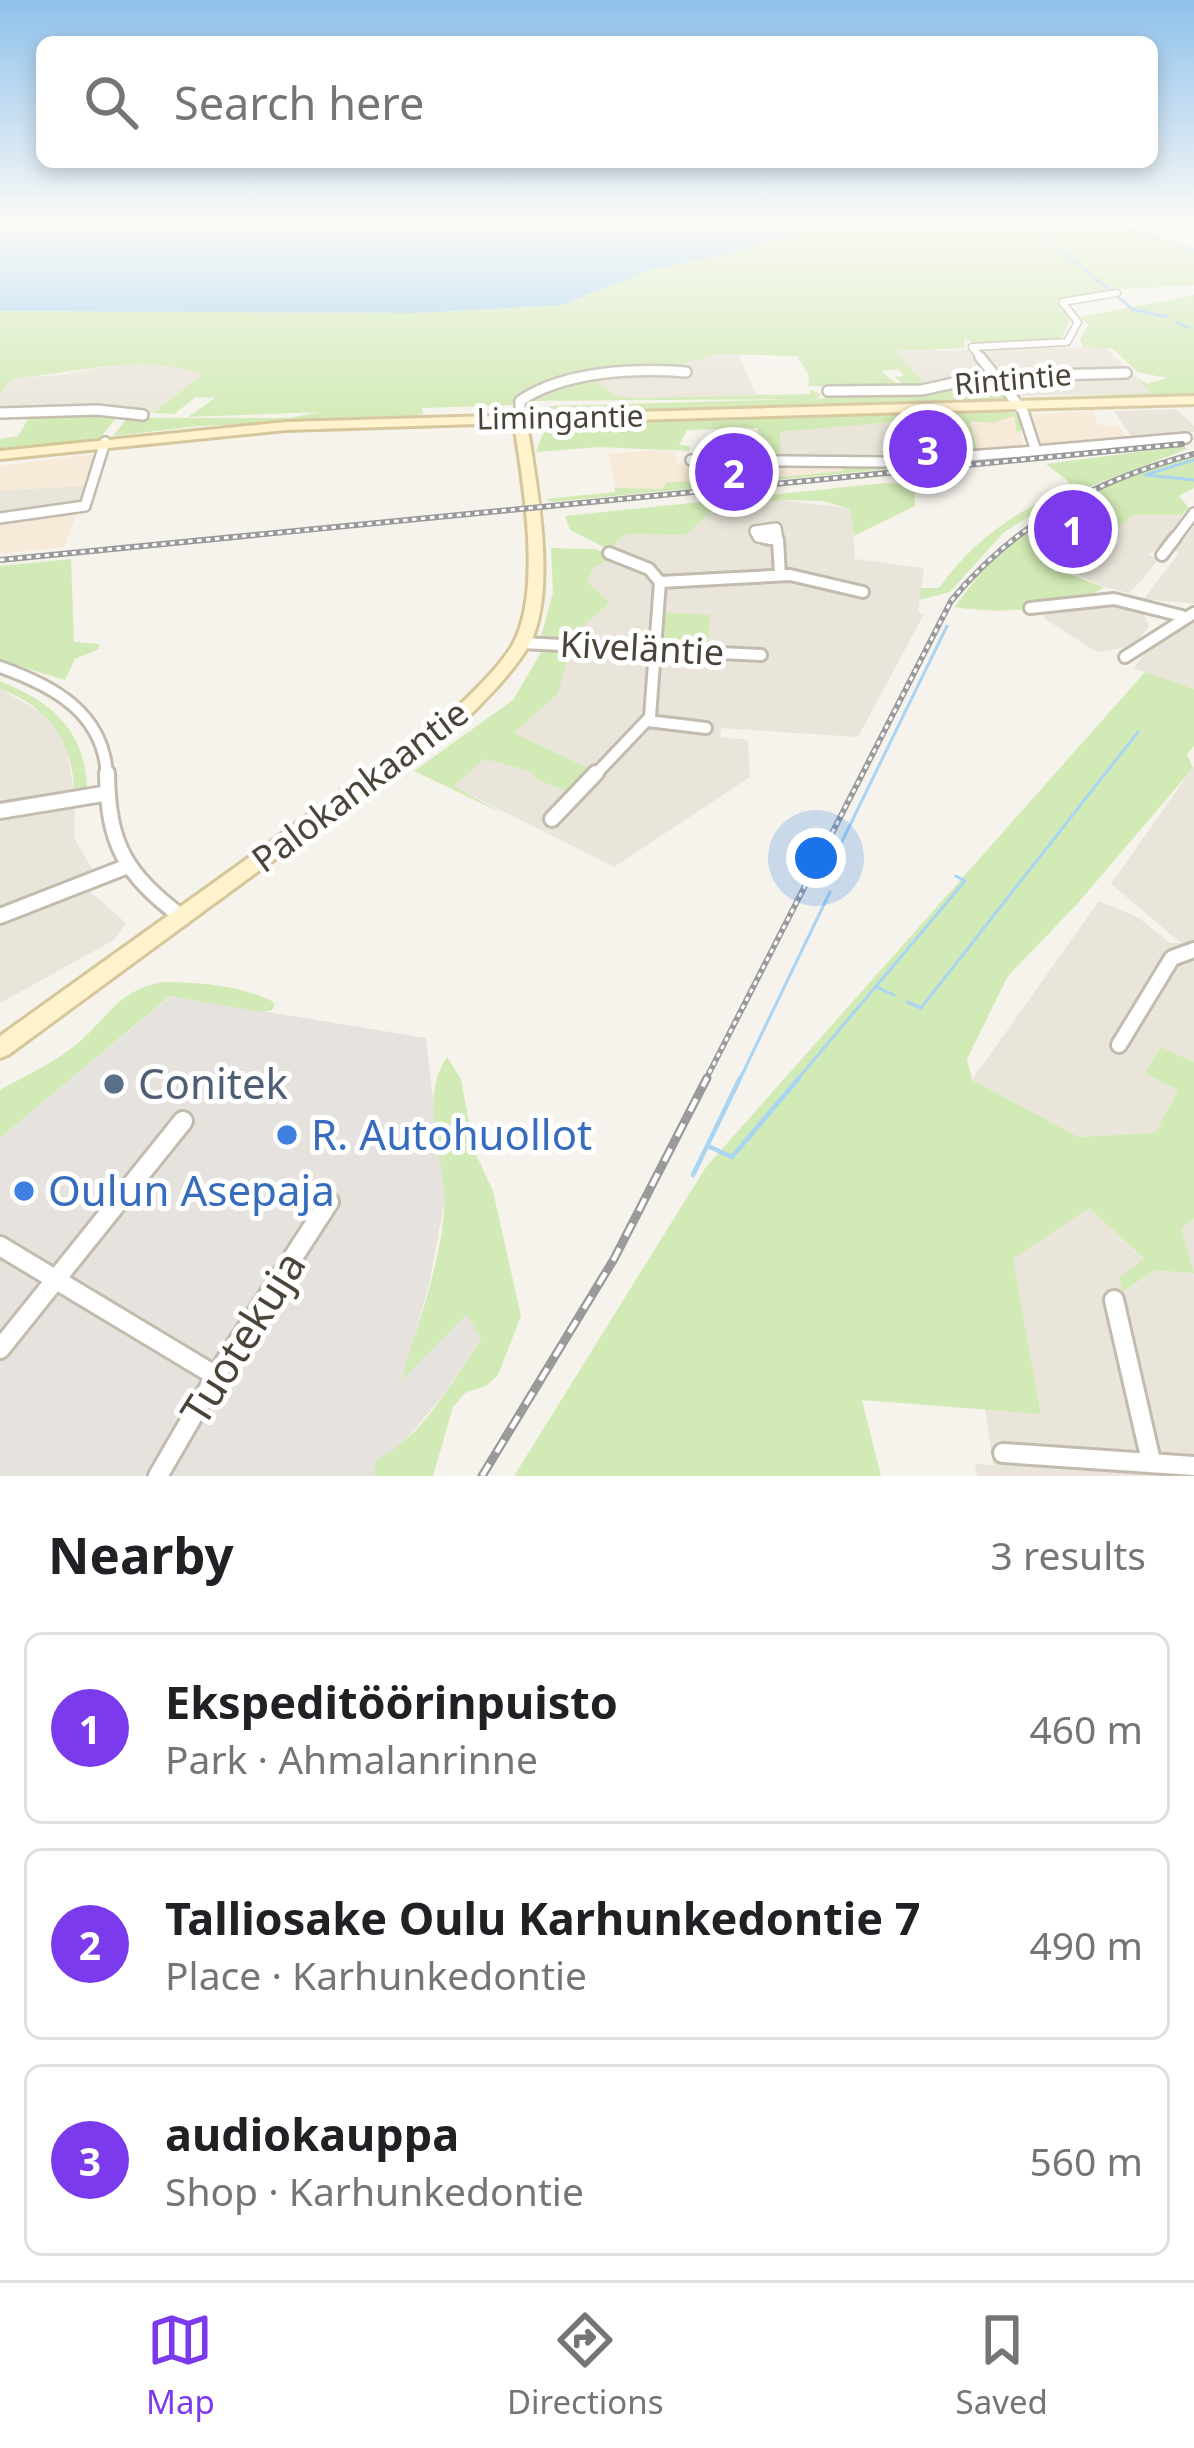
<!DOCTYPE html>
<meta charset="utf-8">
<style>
body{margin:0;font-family:"Noto Sans",sans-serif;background:#f2f2f2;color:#202124}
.you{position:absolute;left:816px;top:858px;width:42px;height:42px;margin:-30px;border:9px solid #fff;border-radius:50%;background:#1a73e8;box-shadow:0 0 0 18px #1a73e833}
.badge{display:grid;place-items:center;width:78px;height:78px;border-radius:50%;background:#7c3aed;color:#fff;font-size:39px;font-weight:700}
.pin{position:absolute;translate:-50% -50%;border:6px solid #fff;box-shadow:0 3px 12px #0006}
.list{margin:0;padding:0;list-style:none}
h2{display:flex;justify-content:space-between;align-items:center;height:156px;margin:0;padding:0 48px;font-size:51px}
h2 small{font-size:39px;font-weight:400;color:#757577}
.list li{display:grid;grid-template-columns:78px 1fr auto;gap:36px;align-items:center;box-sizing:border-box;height:192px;margin:0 24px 24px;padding:0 24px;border:3px solid #e0e0e0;border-radius:18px}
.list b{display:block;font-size:45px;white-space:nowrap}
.list p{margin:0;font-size:39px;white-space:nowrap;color:#757577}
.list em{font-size:39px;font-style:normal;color:#757577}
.icon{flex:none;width:66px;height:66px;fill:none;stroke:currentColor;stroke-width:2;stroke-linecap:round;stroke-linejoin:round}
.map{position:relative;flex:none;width:1194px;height:1476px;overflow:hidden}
.search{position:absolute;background:#fff;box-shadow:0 6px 18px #0003;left:36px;right:36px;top:36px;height:132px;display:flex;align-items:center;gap:30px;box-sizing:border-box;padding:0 42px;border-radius:18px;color:#757577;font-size:45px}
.sheet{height:804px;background:#fff}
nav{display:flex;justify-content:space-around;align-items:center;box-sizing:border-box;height:168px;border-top:3px solid #e0e0e0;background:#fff;font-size:33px;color:#757577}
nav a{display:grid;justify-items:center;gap:6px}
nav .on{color:#7c3aed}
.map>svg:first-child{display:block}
.residential{fill:#eae5da}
.commercial{fill:#f7ead8}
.industrial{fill:#e6e2dd}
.green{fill:#d2eab5}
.water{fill:#a9d4f2}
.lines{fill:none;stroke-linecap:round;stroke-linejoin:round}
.stream-far1{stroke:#a9d4f2;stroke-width:3}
.stream{stroke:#a9d4f2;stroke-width:4.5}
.street-far4-casing{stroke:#c2bbae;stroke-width:9}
.street-far3-casing{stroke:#c2bbae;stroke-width:14}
.street-far2-casing{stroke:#c2bbae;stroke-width:16}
.street-far1-casing{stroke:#c2bbae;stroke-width:20}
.street-casing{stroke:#c2bbae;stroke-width:24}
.secondary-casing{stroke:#d6c79b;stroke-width:6}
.street-far4{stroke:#fff;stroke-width:6}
.street-far3{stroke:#fff;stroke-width:9}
.street-far2{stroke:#fff;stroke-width:10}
.street-far1{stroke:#fff;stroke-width:14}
.street{stroke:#fff;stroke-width:18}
.secondary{fill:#fff3cd;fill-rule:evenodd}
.rail-far1-casing{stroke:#9a9a9a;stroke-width:6}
.rail-casing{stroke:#9a9a9a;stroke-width:9}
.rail-far1{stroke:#fff;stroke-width:3;stroke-dasharray:4.5;stroke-linecap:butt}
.rail{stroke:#fff;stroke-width:4.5;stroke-dasharray:14;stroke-linecap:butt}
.service-dot{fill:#5c6f8a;stroke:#fff;stroke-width:4.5}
.shop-dot{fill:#3f7fe0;stroke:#fff;stroke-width:4.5}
.labels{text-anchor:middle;stroke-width:10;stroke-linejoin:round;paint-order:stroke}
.far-street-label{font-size:30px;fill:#4b4439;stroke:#fff}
.street-label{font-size:36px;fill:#4b4439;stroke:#fff}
.near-service-label{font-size:42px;fill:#4e5e75;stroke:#fff;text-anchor:start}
.near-shop-label{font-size:42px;fill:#366cbe;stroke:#fff;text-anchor:start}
.near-street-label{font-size:42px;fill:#4b4439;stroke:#fff}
</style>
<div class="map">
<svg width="1194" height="1476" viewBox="0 0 1194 1476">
<rect width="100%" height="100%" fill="#f6f3ec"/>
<!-- residential -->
<path class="residential" d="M 1104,347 L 1153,393 L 1017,396 L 999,374 L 968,375 L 927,387 L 895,351 Z
M 738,353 L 756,395 L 633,398 L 616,396 L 597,381 L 717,354 Z
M 132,361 L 162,363 L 203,375 L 153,413 L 117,408 L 0,410 L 0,393 L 12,378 L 62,375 Z
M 1176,409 L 1194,426 L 1194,432 L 1133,439 L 1114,411 Z
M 906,421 L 910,458 L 780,456 L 779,432 Z
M 86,486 L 80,504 L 0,515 L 0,490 Z
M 783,500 L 851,509 L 855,559 L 924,568 L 918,612 L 924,614 L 858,737 L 721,728 L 720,737 L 748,740 L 750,777 L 614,867 L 453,786 L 484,759 L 530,771 L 536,779 L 591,770 L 514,733 L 564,639 L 610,604 L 587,581 L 594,568 L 621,553 L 611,548 L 625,534 L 686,535 L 714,509 Z
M 1133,515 L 1182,515 L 1174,532 L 1149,555 L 1158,559 L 1145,577 L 1129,593 L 1104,587 L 1069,570 Z
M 1194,526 L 1194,604 L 1144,599 L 1179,553 L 1174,550 Z
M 1107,603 L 1141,606 L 1149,627 L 1131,647 L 1097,652 L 1045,619 L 1041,610 Z
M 1194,617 L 1194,689 L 1133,668 L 1160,637 Z
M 0,689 L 47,715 L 66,742 L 74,793 L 0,806 Z
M 1194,766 L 1194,1062 L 1161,1047 L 1146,1073 L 1178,1090 L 1155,1133 L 1079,1137 L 972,1080 L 1099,901 L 1139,918 L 1170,943 L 1181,943 L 1111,884 Z
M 75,804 L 74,838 L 94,872 L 0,909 L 0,817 Z
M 87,889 L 126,923 L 114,940 L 0,1003 L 0,923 Z
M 1089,1208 L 1144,1260 L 1124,1292 L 1155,1270 L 1181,1229 L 1194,1219 L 1194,1476 L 977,1476 L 975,1464 L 993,1465 L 985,1409 L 1041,1413 L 1013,1259 Z"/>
<!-- commercial -->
<path class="commercial" d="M 1093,411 L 1098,425 L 1118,426 L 1128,439 L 1042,444 L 1032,414 Z
M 1015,414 L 1025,449 L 910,458 L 905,416 Z
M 657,450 L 674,452 L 678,464 L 842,464 L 844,471 L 616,493 L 609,454 Z
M 97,454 L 86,486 L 0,490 L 0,466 Z
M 77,514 L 64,547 L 0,554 L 0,521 Z"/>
<!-- industrial -->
<path class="industrial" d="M 171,996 L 426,1038 L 445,1198 L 429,1285 L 403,1378 L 468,1313 L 481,1339 L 442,1397 L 396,1451 L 376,1461 L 374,1476 L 0,1476 L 0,1138 Z"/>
<!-- green -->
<path class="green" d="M 839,220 L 1107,220 L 1194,249 L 1194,285 L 1109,290 L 1055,300 L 1071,319 L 1061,339 L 976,343 L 964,339 L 965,348 L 896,351 L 927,387 L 907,388 L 895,377 L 904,376 L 898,369 L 881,371 L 903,388 L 808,386 L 809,376 L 797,356 L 717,354 L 685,363 L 686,371 L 679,368 L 569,382 L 515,405 L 422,408 L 423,414 L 403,418 L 199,426 L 113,436 L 127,418 L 289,418 L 320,412 L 188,417 L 215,398 L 196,397 L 174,414 L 153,413 L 202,375 C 140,351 78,374 13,378 L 0,393 L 0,311 L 418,313 L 562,305 L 649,270 L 768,244 Z
M 1194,295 L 1194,395 L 1022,402 L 1017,398 L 1151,393 L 1136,376 L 1147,384 L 1167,378 L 1137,372 L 1113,349 L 1083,347 L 1080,340 L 1088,325 L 1080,317 Z
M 994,379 L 1012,402 L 546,415 L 550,406 L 800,399 L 526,401 L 536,392 L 597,381 L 616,396 L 633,398 L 811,394 L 810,389 L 822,395 L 816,399 Z
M 1001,411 L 1019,414 L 1025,430 L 1017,432 L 1014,416 L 993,423 L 970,421 L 977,451 L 965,452 L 959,424 L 910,424 L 913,453 L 919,456 L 910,457 L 905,421 L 780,432 L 780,456 L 772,457 L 697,455 L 700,449 L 762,447 L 757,428 L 687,430 L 679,445 L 690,446 L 689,451 L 599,447 L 536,452 L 547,423 L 579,422 L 582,428 L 585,423 L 627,420 Z
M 32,413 L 117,417 L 99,439 L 0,452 L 0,439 L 18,436 Z
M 1194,439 L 553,502 L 545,499 L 615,492 L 615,488 L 661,489 L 668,482 L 700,481 L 698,472 L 703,472 L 707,484 L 843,471 L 842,463 L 909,463 Z
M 1184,446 L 1187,449 L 1055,500 L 1003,533 L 950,592 L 919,600 L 921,588 L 939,588 C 972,541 1017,510 1069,488 L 1069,482 L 1046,464 Z
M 1194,457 L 1194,488 L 1179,496 L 1189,508 L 1182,515 L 1133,515 L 1069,570 L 1060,571 L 1104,587 C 1068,612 998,614 955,607 C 1010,524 1100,482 1194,457 Z
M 885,483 L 914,485 L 915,506 L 854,536 L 850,509 L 823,501 L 783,500 L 714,509 L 686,535 L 625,534 L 612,547 L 623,553 L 619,555 L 570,530 L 565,516 Z
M 551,548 L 594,549 L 616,556 L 594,568 L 587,581 L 610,603 L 563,642 L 540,640 L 553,593 Z
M 71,559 L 74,642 L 99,644 L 99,649 L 75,659 L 65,680 L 0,660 L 0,566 Z
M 662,612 L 710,615 L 709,642 L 729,647 L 662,643 Z
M 543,649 L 570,649 L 558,693 L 514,733 L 592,770 L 570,792 L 536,779 L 530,771 L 484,759 L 454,786 L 504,814 L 414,771 L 513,700 Z
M 1145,672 L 1194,689 L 1194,746 L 1187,754 L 1193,768 L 1078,903 L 1008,976 L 967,1059 L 972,1080 L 1079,1137 L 1155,1133 L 1178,1090 L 1145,1073 L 1161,1047 L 1194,1062 L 1194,1219 L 1181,1229 L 1194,1273 L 1155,1270 L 1123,1292 L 1119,1278 L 1144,1259 L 1089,1208 L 1013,1259 L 1041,1414 L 862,1400 L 881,1476 L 514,1476 L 706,1167 Z
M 0,681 C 54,703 87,732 87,793 L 74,792 C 73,740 49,707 0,689 Z
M 161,982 C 198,982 243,985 275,1003 L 272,1010 L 261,1012 L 170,996 L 0,1138 L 0,1090 C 25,1076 51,1064 73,1047 C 109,1019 113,993 161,982 Z
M 447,1057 L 461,1079 L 474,1150 L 493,1191 L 521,1316 L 498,1375 L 486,1386 L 465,1393 L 453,1407 L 433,1476 L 374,1476 L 376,1460 C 422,1438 453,1381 481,1339 L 467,1314 L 401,1381 C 416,1329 448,1244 444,1192 C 441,1148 420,1096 447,1057 Z"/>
<!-- water -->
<path class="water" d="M 0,220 L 839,220 L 737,252 L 649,270 L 562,305 L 418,313 L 0,311 Z"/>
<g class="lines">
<!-- stream-far1 -->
<path class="stream-far1" d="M 1026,220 L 1032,225
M 1033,226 L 1073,261
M 1129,229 L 1145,234
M 1150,236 L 1194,250
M 1075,262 L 1111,291
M 1116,295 L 1132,309 L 1167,317
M 1176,322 L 1189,328
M 1194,460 L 1145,475 L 1194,480
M 832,862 L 947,626
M 876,987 L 894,995
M 907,1002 L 921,1008 L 1138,732
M 739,1081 L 830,892
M 796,1081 L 965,881 L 956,876"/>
<!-- stream -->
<path class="stream" d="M 708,1146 L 732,1157 L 799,1078
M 693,1175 L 740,1078"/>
<!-- street-far4 casing -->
<g class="street-far4-casing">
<path id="street-far4" d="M 1184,220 L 1194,227
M 983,360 L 972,347 L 1067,342 L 1078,322 L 1062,302 L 1117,293"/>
</g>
<!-- street-far3 casing -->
<g class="street-far3-casing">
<path id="street-far3" d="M 828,391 L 922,390 L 981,377 L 1126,373
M 0,413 L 97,410 L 143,415
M 520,420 L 520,401 C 564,371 634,368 686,372
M 1036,451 L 1186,438
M 691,460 L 885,462 L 1036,451 L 1023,411 L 980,357
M 0,518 L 85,506 L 105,442
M 776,528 L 778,540 L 758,537 L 755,531 Z
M 1173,541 L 1194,513"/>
</g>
<!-- street-far2 casing -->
<g class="street-far2-casing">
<path id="street-far2" d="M 765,538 L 778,540
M 778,540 L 780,575
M 609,553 L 649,569 L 660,582
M 1162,555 L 1175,538
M 660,582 L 790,575 L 863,592
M 1030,608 L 1114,599 L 1182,616
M 522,643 L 761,655
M 1125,657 L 1194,613
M 0,667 C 54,686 104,713 107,776
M 648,721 L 706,728
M 594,776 L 650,717 L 660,582"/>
</g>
<!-- street-far1 casing -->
<g class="street-far1-casing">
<path id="street-far1" d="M 107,773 C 108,845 125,874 183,918
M 0,811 L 103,794
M 552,819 L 596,773
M 0,916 L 128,866
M 1119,1045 L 1172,958 L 1194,950"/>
</g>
<!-- street casing -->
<g class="street-casing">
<path id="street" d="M 0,1246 L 216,1376
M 1114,1300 L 1151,1461
M 0,1349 L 183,1121
M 1003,1453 L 1194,1466
M 158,1476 L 216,1376 L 329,1202"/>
</g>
<!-- secondary casing -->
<g class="secondary-casing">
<path id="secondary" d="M 1194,396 L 1194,404 L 527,423 C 536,482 558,592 529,645 C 513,672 490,695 468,717 L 8,1055 L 0,1058 L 0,1036 L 456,709 C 475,690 497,670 512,646 C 543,593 523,483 514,423 L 286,430 L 0,459 L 0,451 L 286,422 Z"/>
</g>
<!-- street-far4 -->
<use href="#street-far4" class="street-far4"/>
<!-- street-far3 -->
<use href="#street-far3" class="street-far3"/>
<!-- street-far2 -->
<use href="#street-far2" class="street-far2"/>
<!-- street-far1 -->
<use href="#street-far1" class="street-far1"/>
<!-- street -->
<use href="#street" class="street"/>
<!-- secondary -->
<use href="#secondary" class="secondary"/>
<!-- rail-far1 casing -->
<g class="rail-far1-casing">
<path id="rail-far1" d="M 0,560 L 1182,444
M 705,1081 L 951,601 C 1016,522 1096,480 1194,454"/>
</g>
<!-- rail casing -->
<g class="rail-casing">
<path id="rail" d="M 482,1476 L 614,1259 L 707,1078"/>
</g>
<!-- rail-far1 -->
<use href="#rail-far1" class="rail-far1"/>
<!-- rail -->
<use href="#rail" class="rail"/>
</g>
<!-- sky -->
<linearGradient id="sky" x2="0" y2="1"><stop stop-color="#8fc1ec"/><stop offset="0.52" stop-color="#fbfaf6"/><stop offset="1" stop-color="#fbfaf6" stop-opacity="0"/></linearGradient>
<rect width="1194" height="427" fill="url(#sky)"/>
<!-- markers -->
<circle class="service-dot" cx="114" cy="1084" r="12"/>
<g class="shop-dot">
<circle cx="287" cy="1135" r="12"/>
<circle cx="24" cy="1191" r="12"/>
</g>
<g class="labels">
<!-- far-street labels -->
<g class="far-street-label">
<text transform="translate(1013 380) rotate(-5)" y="10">Rintintie</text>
<text transform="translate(560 418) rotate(-1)" y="10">Limingantie</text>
</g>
<!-- street labels -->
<g class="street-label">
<text transform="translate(642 648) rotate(3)" y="13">Kiveläntie</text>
<text transform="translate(360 786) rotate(-37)" y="13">Palokankaantie</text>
</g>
<!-- near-service labels -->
<g class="near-service-label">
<text x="138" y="1099">Conitek</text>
</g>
<!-- near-shop labels -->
<g class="near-shop-label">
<text x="311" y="1150">R. Autohuollot</text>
<text x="48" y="1206">Oulun Asepaja</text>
</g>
<!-- near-street labels -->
<g class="near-street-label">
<text transform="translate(243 1338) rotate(-58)" y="15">Tuotekuja</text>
</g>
</g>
</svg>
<div class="you"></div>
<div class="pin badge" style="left:1073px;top:529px">1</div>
<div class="pin badge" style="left:734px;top:472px">2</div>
<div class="pin badge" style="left:928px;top:449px">3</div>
<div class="search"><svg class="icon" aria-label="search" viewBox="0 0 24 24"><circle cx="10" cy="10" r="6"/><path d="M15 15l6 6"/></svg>Search here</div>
</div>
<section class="sheet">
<h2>Nearby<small>3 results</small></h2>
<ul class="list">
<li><span class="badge">1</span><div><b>Ekspeditöörinpuisto</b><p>Park · Ahmalanrinne</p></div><em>460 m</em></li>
<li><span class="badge">2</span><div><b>Talliosake Oulu Karhunkedontie 7</b><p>Place · Karhunkedontie</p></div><em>490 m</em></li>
<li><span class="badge">3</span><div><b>audiokauppa</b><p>Shop · Karhunkedontie</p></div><em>560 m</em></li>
</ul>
</section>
<nav>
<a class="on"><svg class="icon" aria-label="map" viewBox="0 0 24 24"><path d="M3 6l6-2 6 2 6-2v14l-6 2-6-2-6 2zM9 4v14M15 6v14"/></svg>Map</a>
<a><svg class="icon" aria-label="directions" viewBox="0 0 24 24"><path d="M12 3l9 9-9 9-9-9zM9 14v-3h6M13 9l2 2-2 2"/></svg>Directions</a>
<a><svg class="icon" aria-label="saved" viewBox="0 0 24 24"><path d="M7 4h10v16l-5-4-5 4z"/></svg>Saved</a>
</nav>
